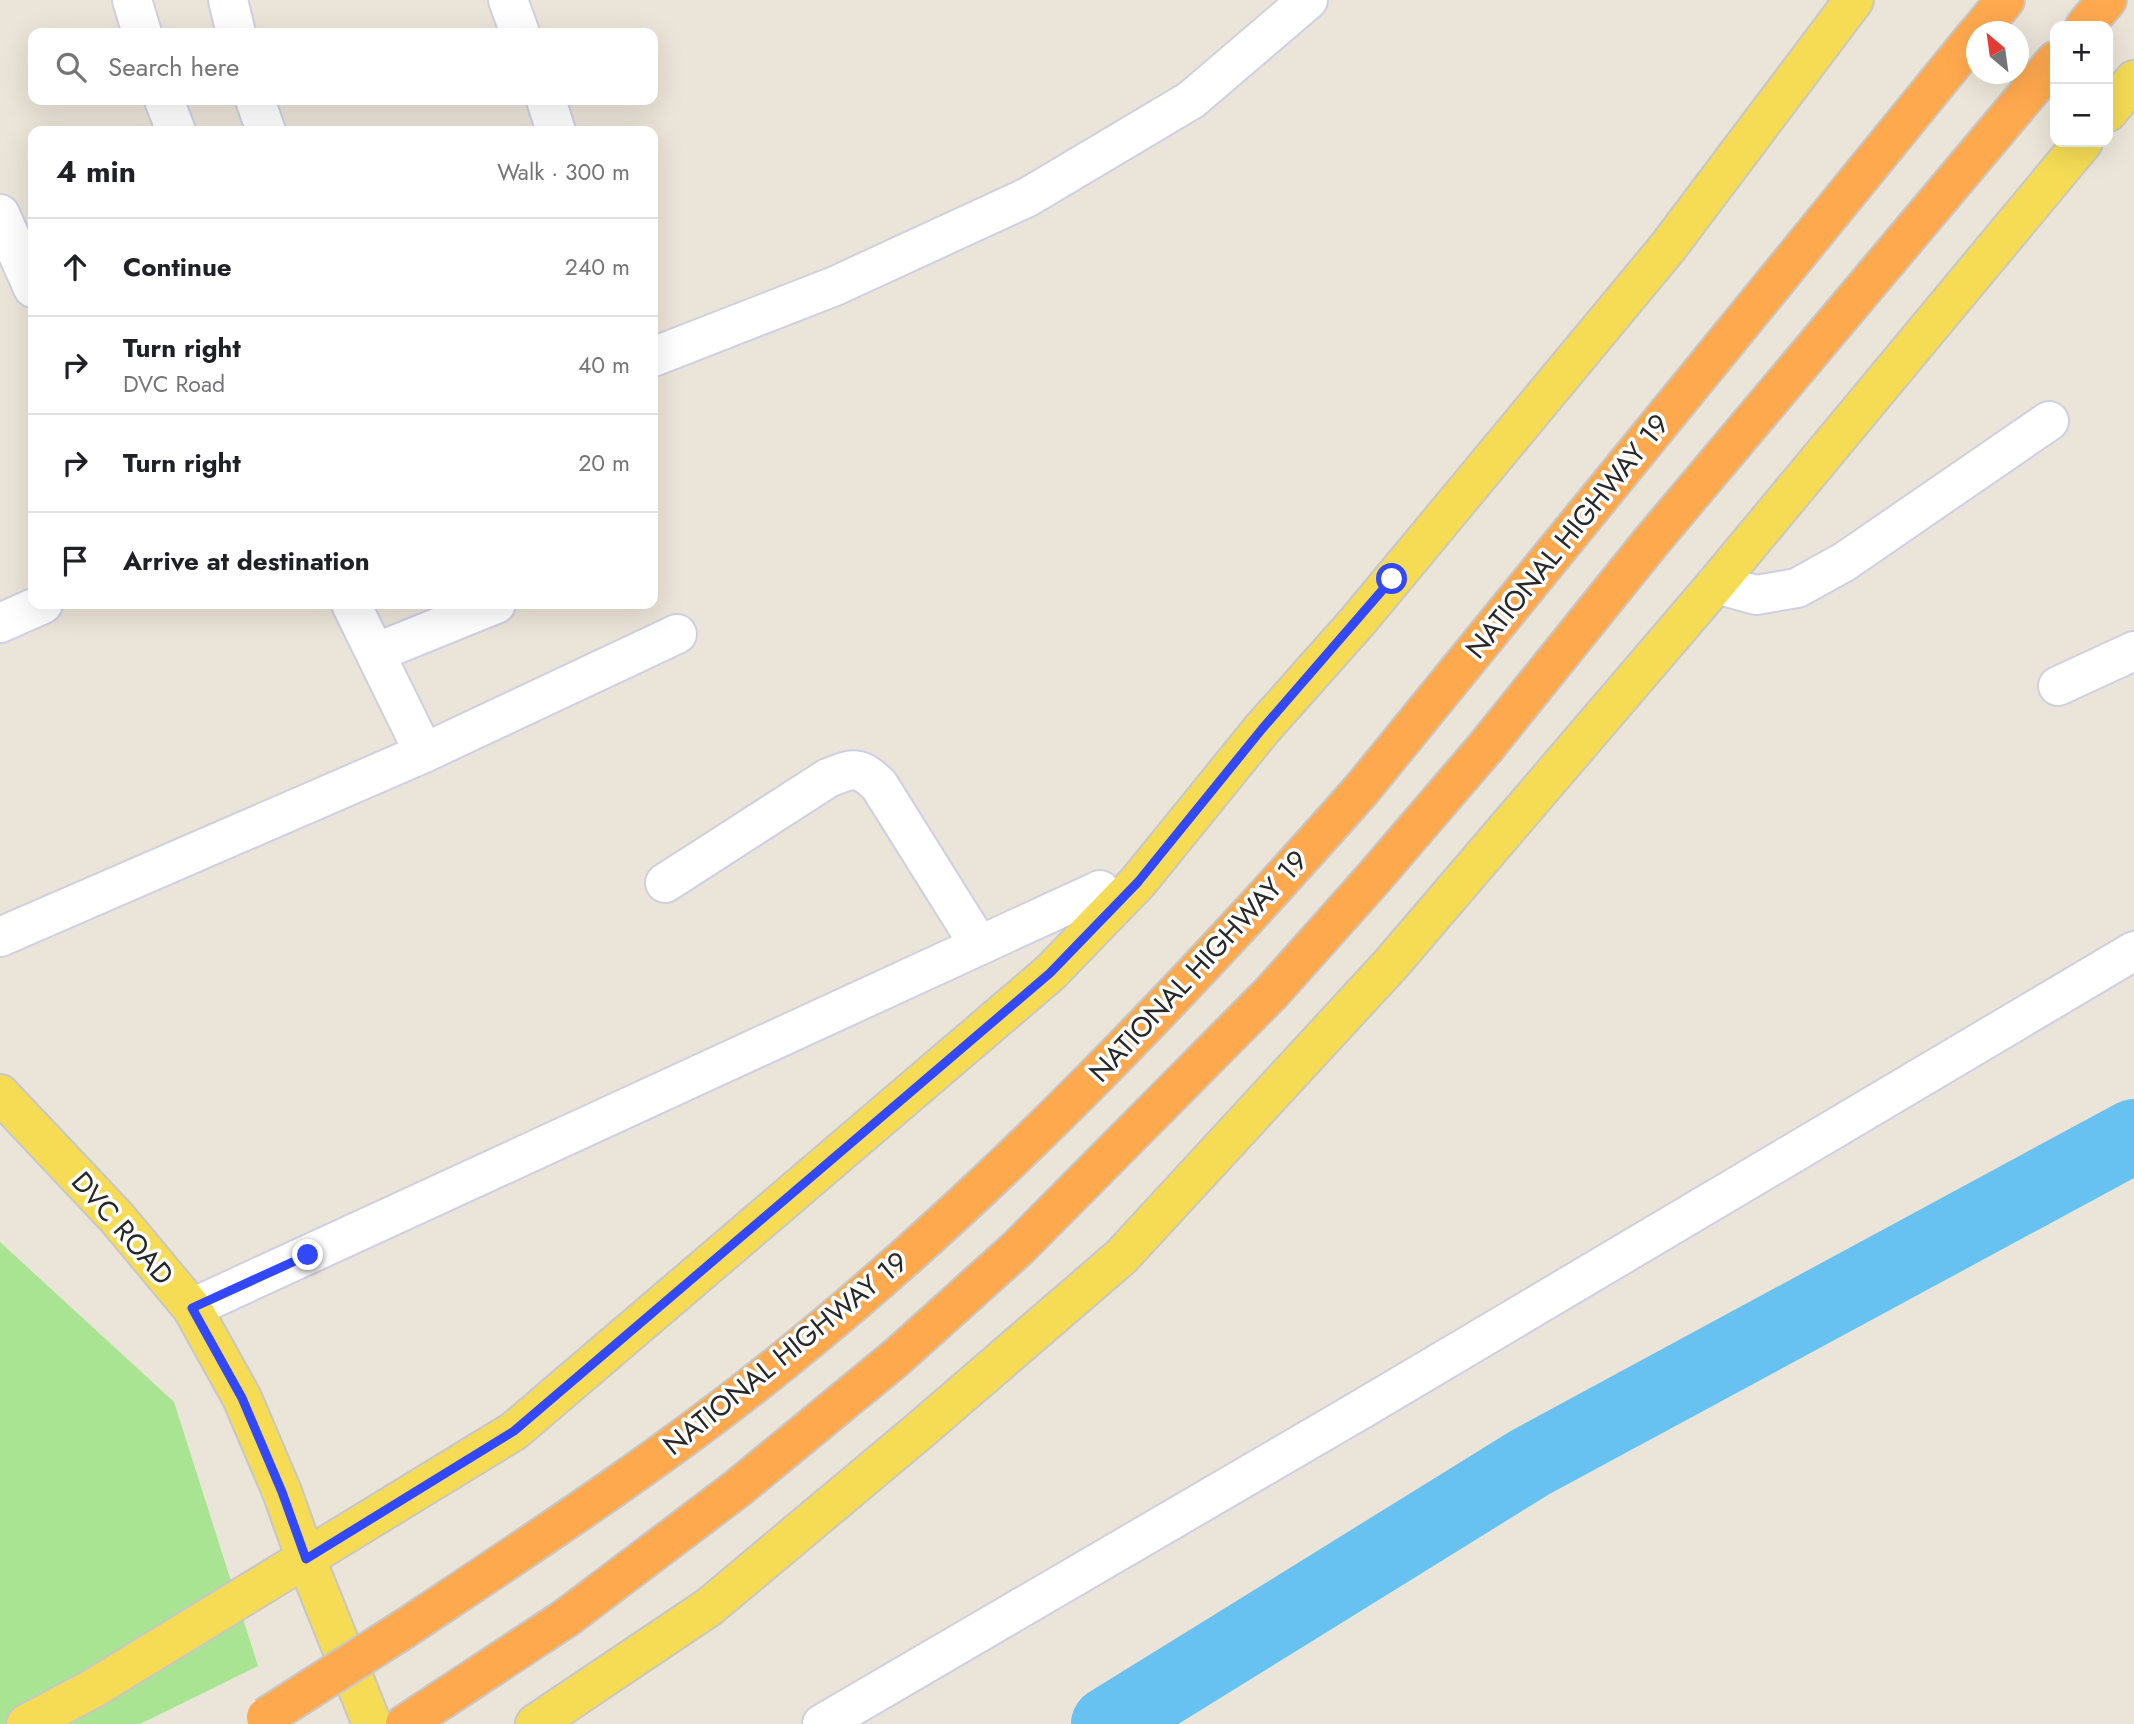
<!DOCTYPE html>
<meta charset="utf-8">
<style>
body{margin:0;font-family:Jost,sans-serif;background:#f6f6f6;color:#202124}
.controls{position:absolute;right:21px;top:21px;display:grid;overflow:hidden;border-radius:14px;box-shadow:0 7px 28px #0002}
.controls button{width:63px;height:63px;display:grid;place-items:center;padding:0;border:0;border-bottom:2px solid #e0e0e0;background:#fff;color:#202124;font:35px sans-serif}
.compass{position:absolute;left:1966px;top:21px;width:63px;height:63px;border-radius:50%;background:#fff;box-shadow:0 7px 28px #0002;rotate:331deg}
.stop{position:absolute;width:21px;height:21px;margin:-16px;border:5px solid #3148ff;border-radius:50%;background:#fff}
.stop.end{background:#3148ff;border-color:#fff;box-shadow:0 2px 7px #0008}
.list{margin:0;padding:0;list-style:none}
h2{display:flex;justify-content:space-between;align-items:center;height:91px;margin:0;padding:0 28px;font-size:30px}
h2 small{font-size:23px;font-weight:400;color:#757577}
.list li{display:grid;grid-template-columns:46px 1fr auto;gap:21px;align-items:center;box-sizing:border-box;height:98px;padding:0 28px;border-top:2px solid #e0e0e0}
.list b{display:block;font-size:26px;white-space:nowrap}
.list p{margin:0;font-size:23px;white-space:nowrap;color:#757577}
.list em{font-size:23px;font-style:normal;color:#757577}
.icon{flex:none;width:38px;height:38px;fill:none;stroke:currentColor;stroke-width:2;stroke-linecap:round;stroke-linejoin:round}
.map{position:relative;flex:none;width:2134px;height:1724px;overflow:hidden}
.search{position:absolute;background:#fff;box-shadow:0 7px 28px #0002;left:28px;top:28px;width:630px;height:77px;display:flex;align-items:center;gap:18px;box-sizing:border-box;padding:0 24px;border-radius:14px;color:#757577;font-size:26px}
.panel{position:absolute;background:#fff;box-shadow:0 7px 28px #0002;left:28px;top:126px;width:630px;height:483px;border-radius:14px}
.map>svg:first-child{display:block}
.green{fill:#a8e492}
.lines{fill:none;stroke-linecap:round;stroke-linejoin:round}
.river{stroke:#67c2f2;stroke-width:74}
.minor-casing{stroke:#ced0e2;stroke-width:42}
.major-casing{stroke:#c7c7c7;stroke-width:42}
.highway-casing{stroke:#c7c7c7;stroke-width:42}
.minor{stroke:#fff;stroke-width:38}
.major{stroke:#f5dc54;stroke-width:38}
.highway{stroke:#ffa94f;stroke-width:38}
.highway-bridge-casing{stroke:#c7c7c7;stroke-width:42;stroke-linecap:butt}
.highway-bridge{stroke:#ffa94f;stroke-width:38}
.route{stroke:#3148ff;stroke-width:9}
.labels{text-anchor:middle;stroke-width:7;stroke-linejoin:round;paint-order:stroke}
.street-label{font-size:28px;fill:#282828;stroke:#fff}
</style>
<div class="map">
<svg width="2134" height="1724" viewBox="0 0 2134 1724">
<rect width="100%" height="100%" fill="#ebe4d8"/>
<!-- green -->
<path class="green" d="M 0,1242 L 174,1402 L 258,1666 L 140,1724 L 0,1724 Z"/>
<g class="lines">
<!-- river -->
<path class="river" d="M 1108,1724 L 1531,1462 L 2134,1136"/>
<!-- minor casing -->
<g class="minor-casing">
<path id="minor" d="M 132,0 L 142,33
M 228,0 L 236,33
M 508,0 L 520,33
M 164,100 L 176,131
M 255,100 L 266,131
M 546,100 L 556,131
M 0,214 L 33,288
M 653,357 L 835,286 L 1028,197 L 1191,100 L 1308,0
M 1716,584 L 1756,595 L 1797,588 L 1844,562 L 2049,421
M 351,604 L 424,753
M 0,623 L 43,604
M 375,653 L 496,604
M 2058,686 L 2134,651
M 665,883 L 828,778 C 853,768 858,765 879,785 L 979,945
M 0,937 L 424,753 L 677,634
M 192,1308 L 1100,890
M 822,1724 L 1360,1410 L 2134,951"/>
</g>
<!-- major casing -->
<g class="major-casing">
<path id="major" d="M 2108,112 L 2134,80
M 0,1094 L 117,1218 L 192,1308 L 242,1398 L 282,1492 L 306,1559 L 372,1724
M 26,1724 L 92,1689 L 514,1431 L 1050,973 L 1138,882 L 1262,729 L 1358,621 L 1668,247 L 1854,0
M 535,1724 L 709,1607 L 918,1432 L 1121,1257 L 1391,964 L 1716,584 L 2083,142"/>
</g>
<!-- highway casing -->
<g class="highway-casing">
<path id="highway" d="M 2085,26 L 2107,0
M 1979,32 L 2005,0
M 404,1629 C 533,1543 662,1459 782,1362 C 994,1191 1183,992 1362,789 L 1976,35
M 405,1724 L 566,1618 L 738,1488 L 897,1357 L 1018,1248 L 1163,1102 L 1272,992 L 1371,881 L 1485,748 L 1650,543 L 2055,61"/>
</g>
<!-- minor -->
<use href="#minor" class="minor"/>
<!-- major -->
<use href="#major" class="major"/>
<!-- highway -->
<use href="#highway" class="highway"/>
<!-- highway-bridge casing -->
<g class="highway-bridge-casing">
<path id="highway-bridge" d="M 266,1717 L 404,1629"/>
</g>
<!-- highway-bridge -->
<use href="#highway-bridge" class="highway-bridge"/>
</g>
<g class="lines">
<!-- route -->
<path class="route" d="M 308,1255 L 192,1308 L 242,1398 L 282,1492 L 306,1559 L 514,1431 L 1050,973 L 1138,882 L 1262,729 L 1392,579"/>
</g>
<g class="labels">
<!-- street labels -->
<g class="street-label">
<text transform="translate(1567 536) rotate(-51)" y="10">NATIONAL HIGHWAY 19</text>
<text transform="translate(1198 966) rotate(-47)" y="10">NATIONAL HIGHWAY 19</text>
<text transform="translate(123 1228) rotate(49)" y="10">DVC ROAD</text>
<text transform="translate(785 1353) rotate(-39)" y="10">NATIONAL HIGHWAY 19</text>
</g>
</g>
</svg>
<div class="controls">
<button>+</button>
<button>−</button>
</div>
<svg class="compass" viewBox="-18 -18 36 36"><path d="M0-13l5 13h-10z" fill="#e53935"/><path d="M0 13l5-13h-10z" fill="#757577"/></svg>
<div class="stop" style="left:1392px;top:579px"></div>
<div class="stop end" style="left:308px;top:1255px"></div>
<div class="search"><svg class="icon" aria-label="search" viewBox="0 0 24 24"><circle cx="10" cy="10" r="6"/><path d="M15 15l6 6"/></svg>Search here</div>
<section class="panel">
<h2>4 min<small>Walk · 300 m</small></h2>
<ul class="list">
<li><svg class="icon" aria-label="ahead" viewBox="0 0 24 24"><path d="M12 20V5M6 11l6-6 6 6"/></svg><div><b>Continue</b></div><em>240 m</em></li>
<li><svg class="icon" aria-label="right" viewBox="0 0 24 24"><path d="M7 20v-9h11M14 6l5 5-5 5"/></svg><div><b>Turn right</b><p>DVC Road</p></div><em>40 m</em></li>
<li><svg class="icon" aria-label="right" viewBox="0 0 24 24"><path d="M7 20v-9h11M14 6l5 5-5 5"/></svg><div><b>Turn right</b></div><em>20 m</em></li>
<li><svg class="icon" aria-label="arrive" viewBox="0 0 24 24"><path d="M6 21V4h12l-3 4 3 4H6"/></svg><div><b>Arrive at destination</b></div></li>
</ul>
</section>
</div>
